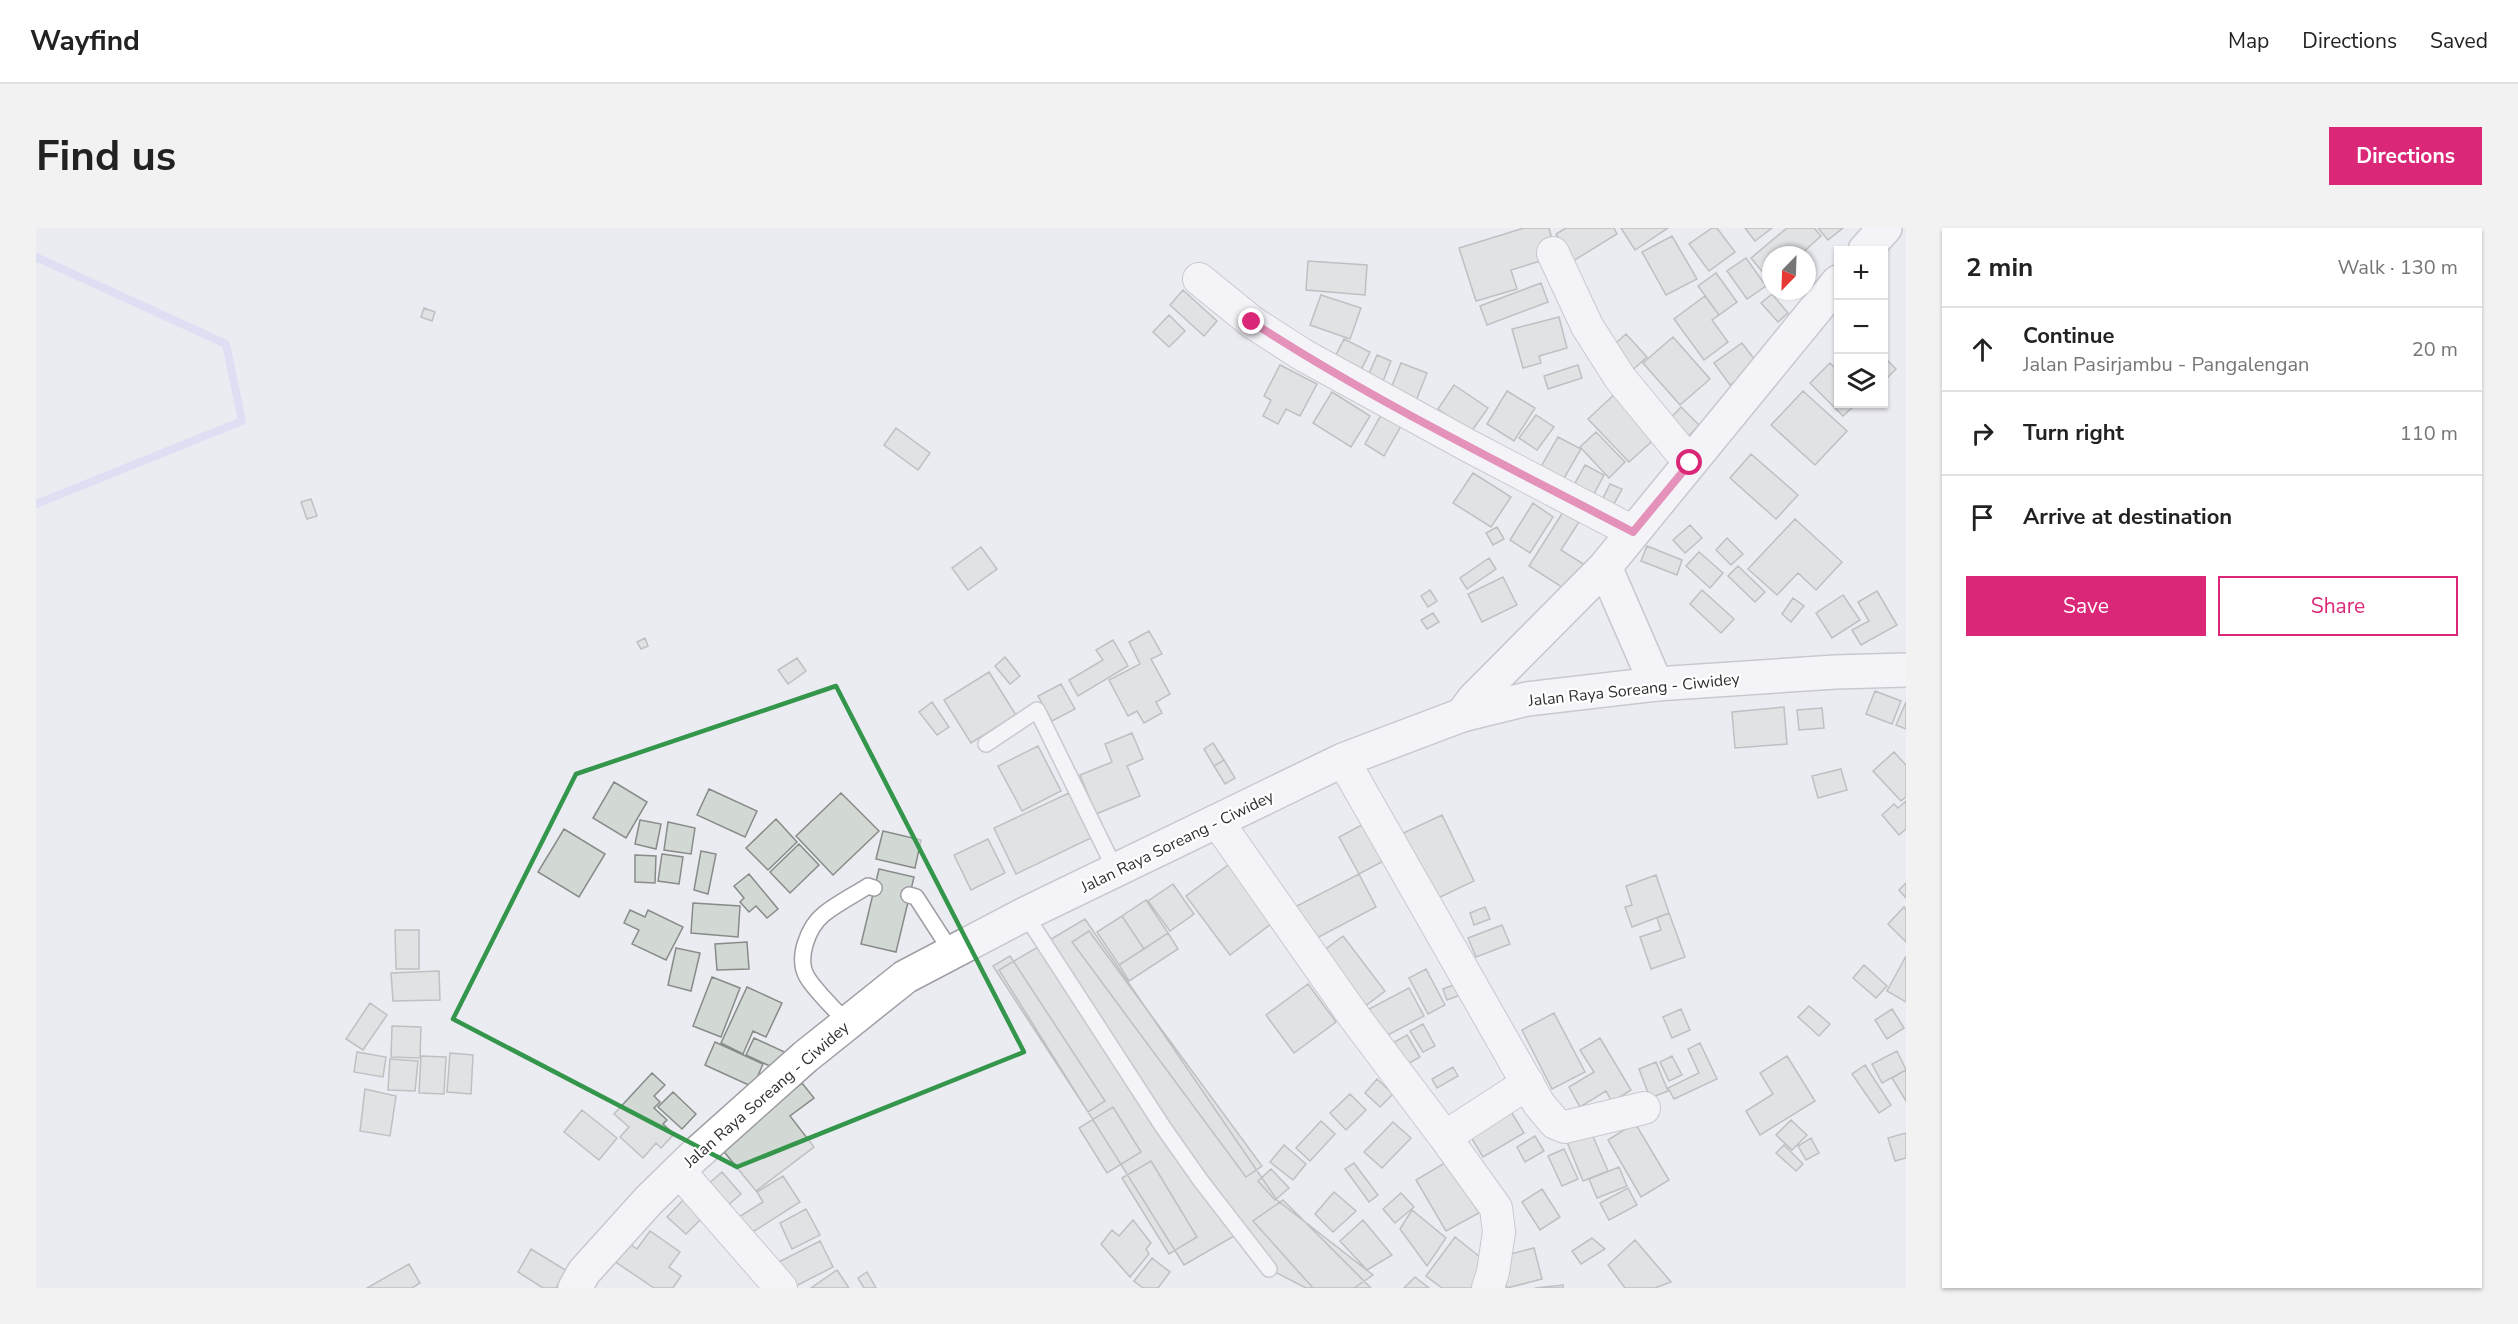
<!DOCTYPE html>
<meta charset="utf-8">
<style>
body{margin:0;font-family:"Nunito Sans",sans-serif;background:#f2f2f2;color:#222}
.controls{position:absolute;right:18px;top:18px;display:grid;overflow:hidden;border-radius:0px;box-shadow:0 2px 4px #0004}
.controls button{width:54px;height:54px;display:grid;place-items:center;padding:0;border:0;border-bottom:2px solid #e0e0e0;background:#fff;color:#222;font:30px sans-serif}
.compass{position:absolute;left:1726px;top:18px;width:54px;height:54px;border-radius:50%;background:#fff;box-shadow:0 2px 4px #0004;rotate:203deg}
.stop{position:absolute;width:18px;height:18px;margin:-14px;border:4px solid #db2777;border-radius:50%;background:#fff}
.stop.end{background:#db2777;border-color:#fff;box-shadow:0 2px 6px #0008}
.list{margin:0;padding:0;list-style:none}
h2{display:flex;justify-content:space-between;align-items:center;height:78px;margin:0;padding:0 24px;font-size:26px}
h2 small{font-size:20px;font-weight:400;color:#767676}
.list li{display:grid;grid-template-columns:39px 1fr auto;gap:18px;align-items:center;box-sizing:border-box;height:84px;padding:0 24px;border-top:2px solid #e0e0e0}
.list b{display:block;font-size:22px;white-space:nowrap}
.list p{margin:0;font-size:20px;white-space:nowrap;color:#767676}
.list em{font-size:20px;font-style:normal;color:#767676}
.actions{display:flex;gap:12px;padding:18px 24px}
.actions a{flex:1;padding:14px 0;border:2px solid #db2777;border-radius:0px;text-align:center;font-size:21px;color:#db2777}
.actions .main{background:#db2777;color:#fff}
.icon{flex:none;width:33px;height:33px;fill:none;stroke:currentColor;stroke-width:2;stroke-linecap:round;stroke-linejoin:round}
.map{position:relative;flex:none;width:1870px;height:1060px;overflow:hidden;border-radius:0px}
header{display:flex;align-items:center;gap:36px;box-sizing:border-box;height:84px;padding:0 30px;background:#fff;border-bottom:2px solid #e0e0e0}
header strong{font-size:28px}
nav{display:flex;gap:33px;margin-inline-start:auto;font-size:21px}
.intro{display:flex;align-items:center;justify-content:space-between;box-sizing:border-box;height:144px;padding:0 36px}
h1{margin:0;font-size:42px}
.button{padding:15px 27px;border-radius:0px;background:#db2777;color:#fff;font-size:21px;font-weight:700}
main{display:flex;gap:36px;padding:0 36px}
aside{flex:1;background:#fff;border-radius:0px;box-shadow:0 2px 4px #0004}
.map>svg:first-child{display:block}
.lines{fill:none;stroke-linecap:round;stroke-linejoin:round}
.stream{stroke:#d1d0f6;stroke-width:8}
.building{fill:#d2d8d3;stroke:#878c88;stroke-width:1.5}
.lane-casing{stroke:#9e9ea4;stroke-width:18}
.street-casing{stroke:#9e9ea4;stroke-width:34}
.secondary-casing{stroke:#9e9ea4;stroke-width:36}
.highway-casing{stroke:#9e9ea4;stroke-width:36}
.lane{stroke:#fff;stroke-width:15}
.street{stroke:#fff;stroke-width:32}
.secondary{stroke:#fff;stroke-width:33}
.highway{stroke:#fff;stroke-width:33}
.route{stroke:#db2777;stroke-width:8}
.marked{fill:none;stroke:#34964b;stroke-width:4.5;stroke-linejoin:round}
.labels{text-anchor:middle;stroke-width:4.5;stroke-linejoin:round;paint-order:stroke}
.street-label{font-size:16px;fill:#303032;stroke:#fff}
</style>
<header>
<strong>Wayfind</strong>
<nav><a>Map</a><a>Directions</a><a>Saved</a></nav>
</header>
<div class="intro"><h1>Find us</h1><a class="button">Directions</a></div>
<main>
<div class="map">
<svg width="1870" height="1060" viewBox="0 0 1870 1060">
<rect width="100%" height="100%" fill="#ebebf2"/>
<g class="lines">
<!-- stream -->
<path class="stream" d="M 0,29 L 190,116 L 206,193 L 0,276"/>
</g>
<!-- building -->
<path class="building" d="M 1488,0 L 1513,0 L 1516,11 L 1506,14 L 1511,31 L 1475,42 L 1481,61 L 1440,73 L 1423,20 Z
M 1530,0 L 1578,0 L 1581,6 L 1537,33 L 1520,6 Z
M 1585,0 L 1632,0 L 1599,22 Z
M 1676,0 L 1681,0 L 1699,24 L 1673,43 L 1653,16 Z
M 1709,0 L 1736,0 L 1719,13 Z
M 1751,0 L 1778,0 L 1785,8 L 1764,27 L 1735,27 L 1735,54 L 1715,30 Z
M 1782,0 L 1807,0 L 1792,12 Z
M 1636,8 L 1661,51 L 1630,67 L 1606,24 Z
M 1710,30 L 1730,58 L 1711,71 L 1691,43 Z
M 1272,33 L 1331,37 L 1329,67 L 1270,62 Z
M 1680,45 L 1701,74 L 1683,87 L 1662,58 Z
M 1505,55 L 1512,74 L 1451,97 L 1444,78 Z
M 1147,62 L 1181,93 L 1168,108 L 1134,77 Z
M 1736,66 L 1752,85 L 1742,94 L 1725,75 Z
M 1285,67 L 1325,80 L 1314,111 L 1274,97 Z
M 1669,68 L 1683,87 L 1676,92 L 1692,114 L 1668,132 L 1638,91 Z
M 388,80 L 399,84 L 396,93 L 385,89 Z
M 1133,87 L 1149,103 L 1133,119 L 1117,104 Z
M 1523,89 L 1531,120 L 1503,128 L 1505,135 L 1487,140 L 1476,101 Z
M 1590,106 L 1611,129 L 1591,147 L 1570,124 Z
M 1637,109 L 1674,151 L 1644,177 L 1607,135 Z
M 1308,111 L 1334,124 L 1319,154 L 1293,141 Z
M 1706,115 L 1722,136 L 1694,157 L 1678,135 Z
M 1341,127 L 1355,133 L 1342,166 L 1327,160 Z
M 1848,129 L 1860,141 L 1848,153 Z
M 1365,135 L 1391,145 L 1376,183 L 1350,173 Z
M 1794,135 L 1802,143 L 1802,176 L 1820,176 L 1807,188 L 1774,155 Z
M 1244,137 L 1281,156 L 1264,188 L 1250,181 L 1242,196 L 1227,188 L 1235,172 L 1228,168 Z
M 1542,137 L 1546,150 L 1512,161 L 1508,148 Z
M 1418,157 L 1452,180 L 1435,204 L 1402,181 Z
M 1471,163 L 1499,180 L 1478,213 L 1451,196 Z
M 1582,163 L 1623,207 L 1593,234 L 1552,191 Z
M 1767,163 L 1811,203 L 1779,237 L 1735,197 Z
M 1296,164 L 1334,188 L 1315,219 L 1277,195 Z
M 1645,179 L 1663,197 L 1644,217 L 1626,199 Z
M 1345,187 L 1365,198 L 1348,228 L 1329,216 Z
M 1500,187 L 1518,199 L 1501,222 L 1483,210 Z
M 860,200 L 894,225 L 882,242 L 848,217 Z
M 1560,204 L 1589,234 L 1573,250 L 1544,219 Z
M 1522,209 L 1545,221 L 1520,264 L 1498,251 Z
M 1715,226 L 1762,267 L 1740,291 L 1694,250 Z
M 1549,237 L 1568,247 L 1551,279 L 1532,268 Z
M 1437,245 L 1475,269 L 1455,299 L 1417,275 Z
M 1574,256 L 1586,261 L 1572,287 L 1561,282 Z
M 275,271 L 281,288 L 271,291 L 265,274 Z
M 1497,275 L 1517,289 L 1494,325 L 1474,312 Z
M 1527,284 L 1543,294 L 1525,322 L 1549,337 L 1532,363 L 1493,338 Z
M 1759,291 L 1806,334 L 1780,362 L 1762,345 L 1741,367 L 1712,341 Z
M 1654,297 L 1666,310 L 1649,325 L 1637,312 Z
M 1461,299 L 1468,311 L 1457,317 L 1450,305 Z
M 1691,310 L 1707,326 L 1695,337 L 1680,322 Z
M 1611,318 L 1646,332 L 1641,347 L 1605,333 Z
M 945,319 L 961,341 L 932,362 L 916,340 Z
M 1663,324 L 1687,345 L 1674,360 L 1650,338 Z
M 1453,330 L 1460,341 L 1431,361 L 1424,350 Z
M 1702,338 L 1729,364 L 1719,374 L 1692,348 Z
M 1467,349 L 1481,377 L 1446,394 L 1432,366 Z
M 1394,362 L 1401,373 L 1392,379 L 1385,368 Z
M 1666,362 L 1698,391 L 1685,405 L 1654,376 Z
M 1841,363 L 1861,397 L 1825,417 L 1816,402 L 1833,393 L 1822,374 Z
M 1807,367 L 1824,392 L 1796,410 L 1780,385 Z
M 1757,370 L 1768,378 L 1755,394 L 1746,386 Z
M 1397,385 L 1403,394 L 1391,401 L 1385,392 Z
M 1113,403 L 1126,426 L 1115,431 L 1134,466 L 1120,474 L 1126,485 L 1108,495 L 1101,483 L 1092,488 L 1073,452 L 1104,436 L 1093,414 Z
M 609,410 L 612,418 L 605,421 L 601,414 Z
M 1077,412 L 1092,438 L 1042,468 L 1033,452 L 1067,432 L 1060,422 Z
M 969,429 L 984,448 L 974,456 L 959,438 Z
M 761,430 L 770,443 L 752,456 L 742,442 Z
M 953,444 L 980,487 L 935,515 L 908,472 Z
M 1025,456 L 1039,481 L 1016,493 L 1002,468 Z
M 1839,463 L 1865,473 L 1856,496 L 1830,486 Z
M 896,474 L 913,499 L 901,507 L 883,484 Z
M 1870,474 L 1870,501 L 1860,497 Z
M 1748,479 L 1751,516 L 1699,520 L 1696,484 Z
M 1786,480 L 1788,500 L 1763,502 L 1761,482 Z
M 1096,505 L 1107,531 L 1091,538 L 1104,568 L 1060,586 L 1044,547 L 1076,534 L 1069,516 Z
M 1177,515 L 1188,532 L 1178,538 L 1168,521 Z
M 1002,518 L 1025,563 L 986,583 L 962,538 Z
M 1858,524 L 1870,537 L 1870,569 L 1865,573 L 1837,543 Z
M 1188,532 L 1199,550 L 1189,556 L 1178,538 Z
M 1805,541 L 1811,562 L 1782,570 L 1776,548 Z
M 578,554 L 611,574 L 590,610 L 557,590 Z
M 673,561 L 721,583 L 709,609 L 661,587 Z
M 805,565 L 843,603 L 797,647 L 760,608 Z
M 1033,565 L 1055,610 L 980,646 L 958,600 Z
M 1870,573 L 1870,601 L 1863,607 L 1846,587 L 1858,576 L 1862,580 Z
M 1406,587 L 1438,653 L 1396,673 L 1363,607 Z
M 1339,590 L 1359,627 L 1323,646 L 1303,609 Z
M 740,591 L 761,614 L 732,642 L 710,620 Z
M 604,592 L 625,596 L 620,621 L 599,616 Z
M 632,594 L 659,600 L 655,626 L 628,622 Z
M 528,601 L 569,626 L 543,669 L 502,644 Z
M 847,603 L 885,612 L 879,640 L 840,631 Z
M 952,611 L 969,645 L 935,662 L 918,627 Z
M 763,616 L 783,637 L 754,665 L 734,644 Z
M 665,623 L 680,626 L 672,666 L 658,662 Z
M 626,626 L 647,629 L 643,656 L 622,653 Z
M 599,627 L 620,628 L 619,655 L 599,654 Z
M 1199,632 L 1243,690 L 1194,727 L 1150,668 Z
M 843,641 L 878,649 L 860,724 L 825,716 Z
M 713,646 L 742,681 L 731,690 L 720,678 L 713,684 L 704,674 L 708,670 L 698,658 Z
M 1323,646 L 1340,679 L 1277,712 L 1257,680 Z
M 1620,647 L 1633,685 L 1596,699 L 1589,679 L 1596,677 L 1590,658 Z
M 1870,655 L 1870,670 L 1863,662 Z
M 1137,656 L 1158,686 L 1134,703 L 1112,673 Z
M 1110,672 L 1132,705 L 1108,721 L 1086,688 Z
M 657,675 L 704,678 L 702,709 L 655,705 Z
M 1449,679 L 1454,691 L 1438,697 L 1434,685 Z
M 1868,679 L 1870,682 L 1870,714 L 1852,696 Z
M 594,682 L 609,689 L 612,682 L 647,699 L 630,732 L 596,716 L 603,702 L 588,695 Z
M 1633,685 L 1649,729 L 1615,741 L 1604,709 L 1625,702 L 1621,690 Z
M 1086,688 L 1108,721 L 1083,737 L 1061,704 Z
M 1049,691 L 1241,972 L 1337,1047 L 1318,1060 L 1270,1060 L 1233,1041 L 1205,1004 L 1148,1037 L 963,742 Z
M 1466,697 L 1474,716 L 1440,729 L 1432,710 Z
M 359,702 L 383,702 L 383,741 L 360,741 Z
M 1053,703 L 1226,938 L 1210,949 L 1036,714 Z
M 1132,705 L 1142,721 L 1093,753 L 1083,737 Z
M 1307,708 L 1349,763 L 1324,782 L 1282,727 Z
M 711,714 L 713,741 L 681,742 L 679,716 Z
M 640,720 L 664,725 L 655,763 L 632,757 Z
M 974,728 L 1069,873 L 1052,884 L 957,738 Z
M 1870,728 L 1870,774 L 1851,763 Z
M 1828,737 L 1851,758 L 1840,770 L 1817,750 Z
M 1390,741 L 1409,777 L 1392,786 L 1373,750 Z
M 403,743 L 404,772 L 357,773 L 355,745 Z
M 676,749 L 704,760 L 685,809 L 657,798 Z
M 1423,755 L 1427,766 L 1411,772 L 1407,761 Z
M 1272,756 L 1300,794 L 1258,825 L 1230,787 Z
M 711,759 L 746,775 L 730,809 L 717,803 L 707,826 L 685,815 Z
M 1373,760 L 1388,788 L 1348,809 L 1333,781 Z
M 334,775 L 351,787 L 327,822 L 310,811 Z
M 1773,778 L 1794,796 L 1783,808 L 1762,789 Z
M 1645,781 L 1654,802 L 1636,810 L 1627,789 Z
M 1856,781 L 1868,800 L 1851,811 L 1839,792 Z
M 1518,785 L 1549,844 L 1516,861 L 1486,802 Z
M 1387,796 L 1399,818 L 1387,824 L 1374,803 Z
M 356,798 L 385,799 L 384,830 L 355,829 Z
M 1371,807 L 1384,829 L 1366,839 L 1353,817 Z
M 718,810 L 753,826 L 745,843 L 710,827 Z
M 1564,810 L 1595,862 L 1576,874 L 1570,863 L 1544,879 L 1533,859 L 1558,844 L 1544,822 Z
M 679,814 L 727,836 L 717,859 L 669,837 Z
M 1664,815 L 1681,851 L 1638,871 L 1632,860 L 1663,845 L 1652,821 Z
M 1861,823 L 1870,842 L 1846,855 L 1836,836 Z
M 321,824 L 350,829 L 347,849 L 318,844 Z
M 414,825 L 437,827 L 435,866 L 411,864 Z
M 385,828 L 410,829 L 408,866 L 383,865 Z
M 1636,828 L 1646,847 L 1633,853 L 1624,834 Z
M 1751,828 L 1779,873 L 1724,907 L 1710,883 L 1737,866 L 1724,845 Z
M 354,831 L 382,833 L 379,863 L 352,862 Z
M 1620,834 L 1632,863 L 1614,870 L 1603,841 Z
M 1829,837 L 1855,877 L 1843,885 L 1816,846 Z
M 1417,839 L 1422,848 L 1401,860 L 1396,851 Z
M 1870,842 L 1870,873 L 1856,850 Z
M 616,845 L 629,857 L 618,868 L 624,874 L 618,880 L 631,892 L 627,896 L 638,906 L 625,920 L 620,915 L 607,930 L 584,909 L 593,899 L 578,886 Z
M 1341,851 L 1357,866 L 1344,879 L 1329,865 Z
M 766,855 L 778,870 L 754,888 L 778,919 L 720,963 L 685,920 Z
M 329,861 L 360,868 L 354,908 L 324,903 Z
M 637,864 L 660,886 L 646,901 L 622,879 Z
M 1314,866 L 1330,882 L 1310,902 L 1294,885 Z
M 1471,877 L 1488,905 L 1447,929 L 1430,901 Z
M 1077,879 L 1105,924 L 1071,945 L 1043,900 Z
M 546,882 L 581,910 L 563,932 L 528,904 Z
M 1755,892 L 1771,907 L 1756,922 L 1740,907 Z
M 1285,893 L 1299,906 L 1274,933 L 1260,920 Z
M 1357,894 L 1375,910 L 1346,940 L 1328,924 Z
M 1599,895 L 1633,952 L 1605,969 L 1572,912 Z
M 1555,904 L 1572,943 L 1547,953 L 1531,914 Z
M 1870,905 L 1870,930 L 1859,933 L 1852,910 Z
M 1499,908 L 1508,923 L 1489,934 L 1481,919 Z
M 1775,910 L 1783,925 L 1770,932 L 1762,918 Z
M 1248,917 L 1270,936 L 1257,952 L 1234,934 Z
M 1748,917 L 1767,936 L 1760,943 L 1740,925 Z
M 1528,921 L 1542,951 L 1526,958 L 1512,928 Z
M 1115,933 L 1161,1009 L 1133,1026 L 1086,950 Z
M 1412,933 L 1443,985 L 1410,1003 L 1380,952 Z
M 1318,935 L 1342,967 L 1333,974 L 1309,941 Z
M 1583,939 L 1591,958 L 1561,970 L 1553,951 Z
M 1235,941 L 1253,960 L 1239,972 L 1222,953 Z
M 686,944 L 705,966 L 683,985 L 663,964 Z
M 747,948 L 764,974 L 704,1012 L 693,995 L 727,974 L 721,964 Z
M 1592,960 L 1601,977 L 1573,992 L 1564,975 Z
M 1506,961 L 1524,989 L 1504,1002 L 1486,974 Z
M 1298,964 L 1320,983 L 1297,1004 L 1279,986 Z
M 1365,965 L 1378,979 L 1359,995 L 1347,981 Z
M 648,971 L 666,990 L 650,1006 L 631,989 Z
M 1247,972 L 1335,1060 L 1277,1060 L 1217,993 Z
M 770,981 L 784,1007 L 756,1021 L 744,995 Z
M 1376,982 L 1410,1010 L 1391,1038 L 1364,1001 Z
M 1097,992 L 1115,1015 L 1110,1021 L 1113,1026 L 1094,1049 L 1065,1016 L 1076,1002 L 1083,1008 Z
M 1327,992 L 1356,1027 L 1331,1042 L 1304,1013 Z
M 614,1003 L 644,1024 L 633,1039 L 645,1048 L 637,1060 L 618,1060 L 578,1033 L 591,1014 L 601,1021 Z
M 1419,1009 L 1449,1033 L 1439,1060 L 1406,1060 L 1390,1048 Z
M 1556,1010 L 1569,1021 L 1545,1036 L 1536,1023 Z
M 1599,1012 L 1635,1054 L 1619,1060 L 1589,1060 L 1572,1037 Z
M 784,1013 L 797,1039 L 756,1060 L 735,1038 Z
M 1498,1020 L 1506,1051 L 1471,1060 L 1463,1029 Z
M 495,1021 L 531,1043 L 520,1060 L 507,1060 L 482,1044 Z
M 1116,1030 L 1134,1044 L 1122,1060 L 1107,1060 L 1098,1053 Z
M 373,1036 L 384,1055 L 376,1060 L 331,1060 Z
M 801,1042 L 813,1060 L 775,1060 Z
M 831,1044 L 840,1060 L 828,1060 L 822,1050 Z
M 1379,1049 L 1393,1060 L 1368,1060 Z
M 1527,1057 L 1527,1060 L 1499,1060 Z"/>
<g class="lines">
<!-- lane casing -->
<g class="lane-casing">
<path id="lane" d="M 950,516 L 1001,482 L 1080,643
M 873,667 L 880,669 L 915,723
M 989,686 L 1127,899 L 1165,953 L 1233,1041
M 811,795 C 798,780 781,765 771,749 C 760,730 772,699 788,686 C 802,675 818,667 832,658 L 838,660"/>
</g>
<!-- street casing -->
<g class="street-casing">
<path id="street" d="M 1517,25 L 1551,98 L 1584,150 L 1654,235
M 1163,51 L 1216,94 L 1267,127 L 1433,218 L 1597,304
M 1307,532 L 1503,876 L 1519,895 L 1529,899 L 1608,880
M 1181,593 L 1317,787 L 1409,909 L 1460,980 L 1463,1004 L 1457,1044 L 1452,1060
M 1409,909 L 1492,855
M 643,943 L 745,1060"/>
</g>
<!-- secondary casing -->
<g class="secondary-casing">
<path id="secondary" d="M 1829,22 L 1849,0
M 1569,339 L 1620,456
M 1426,487 L 1438,471 L 1569,339 L 1802,54"/>
</g>
<!-- highway casing -->
<g class="highway-casing">
<path id="highway" d="M 539,1060 L 548,1044 L 613,972 L 656,930 L 769,829 L 869,749 L 989,686 L 1307,532 L 1426,487 L 1491,471 L 1620,456 L 1799,444 L 1870,442"/>
</g>
<!-- lane -->
<use href="#lane" class="lane"/>
<!-- street -->
<use href="#street" class="street"/>
<!-- secondary -->
<use href="#secondary" class="secondary"/>
<!-- highway -->
<use href="#highway" class="highway"/>
</g>
<g class="lines">
<!-- route -->
<path class="route" d="M 1216,94 C 1337,173 1469,237 1597,304 L 1654,235"/>
</g>
<!-- marked area -->
<path d="M0 0H1870V1060H0ZM 800,458 L 988,824 L 701,939 L 417,791 L 540,546 Z" fill="#ebebf2" fill-opacity=".55" fill-rule="evenodd"/>
<path class="marked" d="M 800,458 L 988,824 L 701,939 L 417,791 L 540,546 Z"/>
<g class="labels">
<!-- street labels -->
<g class="street-label">
<text transform="translate(1598 461) rotate(-6)" y="6">Jalan Raya Soreang - Ciwidey</text>
<text transform="translate(1141 613) rotate(-26)" y="6">Jalan Raya Soreang - Ciwidey</text>
<text transform="translate(730 866) rotate(-41)" y="6">Jalan Raya Soreang - Ciwidey</text>
</g>
</g>
</svg>
<div class="controls">
<button>+</button>
<button>−</button>
<button><svg class="icon" aria-label="layers" viewBox="0 0 24 24"><path d="M12 4l9 5-9 5-9-5zM3 14l9 5 9-5"/></svg></button>
</div>
<svg class="compass" viewBox="-18 -18 36 36"><path d="M0-13l5 13h-10z" fill="#e53935"/><path d="M0 13l5-13h-10z" fill="#767676"/></svg>
<div class="stop" style="left:1654px;top:235px"></div>
<div class="stop end" style="left:1216px;top:94px"></div>
</div>
<aside>
<h2>2 min<small>Walk · 130 m</small></h2>
<ul class="list">
<li><svg class="icon" aria-label="ahead" viewBox="0 0 24 24"><path d="M12 20V5M6 11l6-6 6 6"/></svg><div><b>Continue</b><p>Jalan Pasirjambu - Pangalengan</p></div><em>20 m</em></li>
<li><svg class="icon" aria-label="right" viewBox="0 0 24 24"><path d="M7 20v-9h11M14 6l5 5-5 5"/></svg><div><b>Turn right</b></div><em>110 m</em></li>
<li><svg class="icon" aria-label="arrive" viewBox="0 0 24 24"><path d="M6 21V4h12l-3 4 3 4H6"/></svg><div><b>Arrive at destination</b></div></li>
</ul>
<div class="actions"><a class="main">Save</a><a>Share</a></div>
</aside>
</main>
